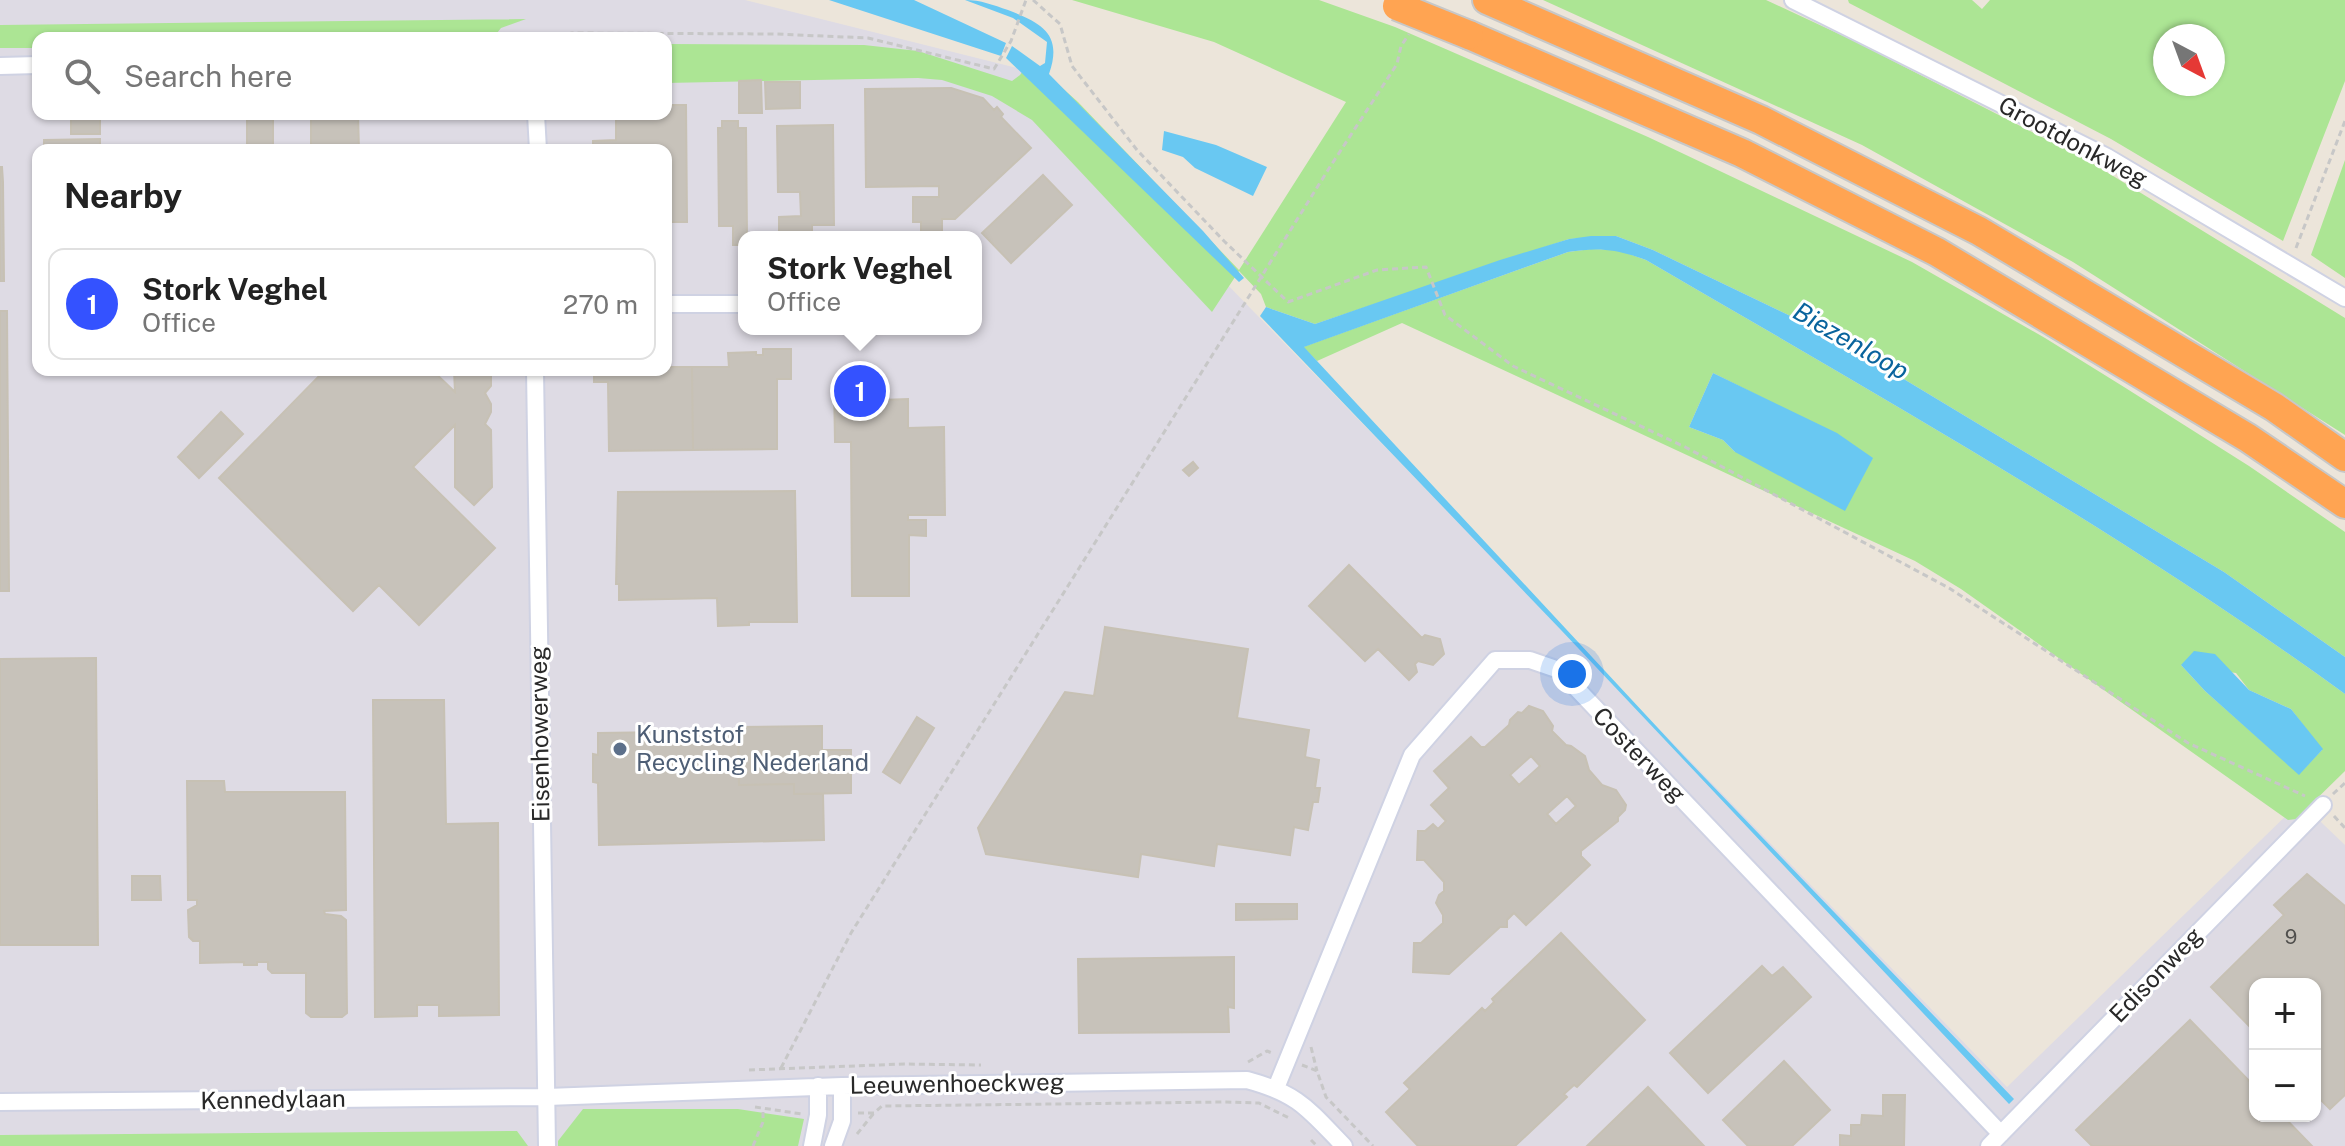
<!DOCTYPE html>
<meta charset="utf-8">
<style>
body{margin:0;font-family:"Public Sans",sans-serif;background:#f2f2f2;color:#222}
.controls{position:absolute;right:24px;bottom:24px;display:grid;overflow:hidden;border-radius:16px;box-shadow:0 2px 6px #0004}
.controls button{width:72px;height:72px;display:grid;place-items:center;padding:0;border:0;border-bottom:2px solid #e0e0e0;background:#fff;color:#222;font:40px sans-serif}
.compass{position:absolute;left:2153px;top:24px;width:72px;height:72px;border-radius:50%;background:#fff;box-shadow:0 2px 6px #0004;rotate:139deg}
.you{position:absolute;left:1572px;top:674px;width:28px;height:28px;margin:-20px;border:6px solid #fff;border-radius:50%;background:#1a73e8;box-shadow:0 0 0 12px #1a73e833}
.badge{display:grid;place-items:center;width:52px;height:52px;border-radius:50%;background:#3452ff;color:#fff;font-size:26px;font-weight:700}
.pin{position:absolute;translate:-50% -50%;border:4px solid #fff;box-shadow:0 2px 8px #0006}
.popup{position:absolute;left:738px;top:231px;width:244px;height:104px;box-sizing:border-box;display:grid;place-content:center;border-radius:16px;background:#fff;filter:drop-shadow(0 2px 6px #0005);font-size:26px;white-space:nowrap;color:#767676}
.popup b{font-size:30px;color:#222}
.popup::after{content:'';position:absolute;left:50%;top:100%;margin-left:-16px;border:16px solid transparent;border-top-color:#fff}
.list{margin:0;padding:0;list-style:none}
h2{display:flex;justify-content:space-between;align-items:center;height:104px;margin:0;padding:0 32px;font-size:34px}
h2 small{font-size:26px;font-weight:400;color:#767676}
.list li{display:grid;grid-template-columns:52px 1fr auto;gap:24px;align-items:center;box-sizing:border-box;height:112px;margin:0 16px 16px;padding:0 16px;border:2px solid #e0e0e0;border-radius:16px}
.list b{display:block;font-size:30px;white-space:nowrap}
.list p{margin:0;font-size:26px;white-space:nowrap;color:#767676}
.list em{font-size:26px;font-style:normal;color:#767676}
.icon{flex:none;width:44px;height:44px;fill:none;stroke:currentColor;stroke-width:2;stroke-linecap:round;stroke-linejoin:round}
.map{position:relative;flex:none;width:2345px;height:1146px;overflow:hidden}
.search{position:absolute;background:#fff;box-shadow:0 2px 6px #0004;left:32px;top:32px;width:640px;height:88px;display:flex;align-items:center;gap:20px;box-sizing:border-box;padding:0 28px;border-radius:16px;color:#767676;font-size:30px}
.panel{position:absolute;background:#fff;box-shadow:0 2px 6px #0004;left:32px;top:144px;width:640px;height:232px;border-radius:16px}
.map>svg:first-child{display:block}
.industrial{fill:#dedbe4;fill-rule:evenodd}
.green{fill:#ace594;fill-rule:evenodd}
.water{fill:#69c8f2}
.building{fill:#c7c2ba;stroke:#c7c1b4;stroke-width:2;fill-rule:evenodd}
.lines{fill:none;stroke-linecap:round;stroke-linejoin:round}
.street-casing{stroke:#cfd2e3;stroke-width:20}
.highway-casing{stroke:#c7c7c7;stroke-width:32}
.path{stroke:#c7c7c7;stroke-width:3;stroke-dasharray:6 4;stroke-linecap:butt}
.street{stroke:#fff;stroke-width:16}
.highway{stroke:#ffa452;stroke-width:28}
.highway-bridge-casing{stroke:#c7c7c7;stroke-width:32;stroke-linecap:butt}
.highway-bridge{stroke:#ffa452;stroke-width:28}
.service-dot{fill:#5c6f8a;stroke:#fff;stroke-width:3}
.labels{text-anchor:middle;stroke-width:6;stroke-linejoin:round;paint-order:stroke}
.number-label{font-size:20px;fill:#504f4d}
.street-label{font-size:24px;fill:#292929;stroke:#fff}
.service-label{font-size:24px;fill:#4e5e75;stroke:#fff;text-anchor:start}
.water-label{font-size:26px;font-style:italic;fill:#09649d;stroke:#fff}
</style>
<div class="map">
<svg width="2345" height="1146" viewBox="0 0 2345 1146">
<rect width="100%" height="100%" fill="#ece5da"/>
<!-- industrial -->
<path class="industrial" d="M 0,0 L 745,0 L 1017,68 L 2007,1087 L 2300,802 L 2345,845 L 2345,1146 L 0,1146 ZM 38,38 L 666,38 L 666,114 L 38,114 ZM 38,150 L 666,150 L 666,370 L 38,370 ZM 744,237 L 976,237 L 976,329 L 744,329 ZM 2255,984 L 2315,984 L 2315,1116 L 2255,1116 Z"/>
<!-- green -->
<path class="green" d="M 1072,0 L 1319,0 L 1395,27 L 1648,137 L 1912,262 L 2045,338 L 2124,387 L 2249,466 L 2345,532 L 2345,657 L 2224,572 L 1834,337 L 1653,250 L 1616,236 L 1569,239 L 1315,324 L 1266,307 L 1261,294 L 1239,271 L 1212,312 L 1032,120 L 992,96 L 942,80 L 918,78 L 666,83 L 666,44 L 864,45 L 918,51 L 1012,81 L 1020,75 L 1031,60 L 1078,102 L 1239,270 L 1346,102 L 1214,42 Z
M 1543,0 L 1766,0 L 1852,40 L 2087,160 L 2345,318 L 2345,435 L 2073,262 L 1862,145 Z
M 1848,0 L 1972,0 L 1982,9 L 1990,0 L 2345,0 L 2345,81 L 2283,241 L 2111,139 L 1849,3 ZM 2165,36 L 2213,36 L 2213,84 L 2165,84 Z
M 526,19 L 501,28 L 493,38 L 38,38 L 38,48 L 0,48 L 0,25 Z
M 2345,160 L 2345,278 L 2311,255 Z
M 1591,249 L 1618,250 L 1646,260 C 1883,398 2123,533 2345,694 L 2345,771 L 2296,819 L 2288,820 L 1961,589 L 1915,561 L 1402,323 L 1317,361 L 1303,347 L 1568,252 ZM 1713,373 L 1769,401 L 1735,452 L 1723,440 L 1689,427 ZM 2181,665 L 2236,673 L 2249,690 L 2291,709 L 2322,750 L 2299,774 L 2205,691 Z
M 583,1109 L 738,1109 L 804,1119 L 798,1146 L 558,1146 L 558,1141 Z
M 517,1131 L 528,1146 L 0,1146 L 0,1135 Z"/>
<!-- water -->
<path class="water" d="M 829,0 L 914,0 L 1006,43 L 1001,56 Z
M 965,0 C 981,0 993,5 1008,10 C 1042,23 1063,34 1049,74 L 1203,231 L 1244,278 L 1239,282 L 1006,58 L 1012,46 L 1040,66 L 1045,63 L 1047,42 L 1013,18 Z
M 1164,131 L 1216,145 L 1267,167 L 1253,196 L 1195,168 L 1183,157 L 1162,150 Z
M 1591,236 L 1616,236 L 1653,250 L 1834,337 L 2224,572 L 2345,657 L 2345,694 C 2123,533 1883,398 1646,260 C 1616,249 1599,247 1568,252 L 1304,347 L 1683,755 L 2014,1099 L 2009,1104 L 1561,630 L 1260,316 L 1266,307 L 1315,324 L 1500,260 L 1569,239 Z
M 1713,373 L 1837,433 L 1873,458 L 1845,511 L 1735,452 L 1723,440 L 1689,427 Z
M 2194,651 L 2215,654 L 2249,690 L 2291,709 L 2323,749 L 2299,775 L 2205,691 L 2181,665 Z"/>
<!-- building -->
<path class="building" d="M 761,80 L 762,113 L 739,113 L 739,81 Z
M 765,82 L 800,82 L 800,108 L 766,109 Z
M 951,88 L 983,98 L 994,110 L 997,107 L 1003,114 L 1001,117 L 1031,148 L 955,219 L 942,219 L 942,233 L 921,233 L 921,222 L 913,222 L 913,197 L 939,197 L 939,186 L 866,187 L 865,89 Z
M 666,105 L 686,105 L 687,222 L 666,222 L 666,150 L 593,150 L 593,141 L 616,140 L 616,114 L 666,114 Z
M 71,114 L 100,114 L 100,134 L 71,134 Z
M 247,114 L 273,114 L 273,150 L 247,150 Z
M 311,114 L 358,114 L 359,150 L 311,150 Z
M 722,121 L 738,121 L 738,128 L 746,128 L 747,237 L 744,237 L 744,245 L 733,245 L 733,226 L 719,226 L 718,128 L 722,128 Z
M 833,125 L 834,225 L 812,225 L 812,237 L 779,237 L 779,217 L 801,216 L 800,192 L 778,192 L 777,126 Z
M 100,139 L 100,150 L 44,150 L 44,140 Z
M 0,167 L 2,167 L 3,182 L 4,281 L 0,281 Z
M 1043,175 L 1072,205 L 1011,263 L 982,233 Z
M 0,311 L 7,311 L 9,591 L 0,591 Z
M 763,349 L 791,349 L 791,379 L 777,379 L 777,449 L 693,450 L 692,367 L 729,367 L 728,353 L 756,352 L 756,355 L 763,355 Z
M 666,367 L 692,367 L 693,450 L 609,451 L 608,382 L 594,382 L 594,370 L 666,370 Z
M 325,370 L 432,370 L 455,392 L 454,370 L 491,370 L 491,386 L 485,393 L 491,404 L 491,412 L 485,424 L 491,430 L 492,487 L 474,505 L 455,487 L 455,425 L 413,467 L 495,548 L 419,625 L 379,585 L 353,611 L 219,478 Z
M 834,384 L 879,384 L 880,400 L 908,399 L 908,428 L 944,427 L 945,515 L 908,515 L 908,520 L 926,520 L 926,536 L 909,535 L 909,596 L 852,596 L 851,442 L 835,442 Z
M 221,412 L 243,434 L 199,478 L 178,457 Z
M 1193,462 L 1198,468 L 1189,476 L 1183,470 Z
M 795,491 L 797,622 L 749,622 L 749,625 L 718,626 L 717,598 L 619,600 L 619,584 L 616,584 L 618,492 Z
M 1349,565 L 1422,638 L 1425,635 L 1440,639 L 1444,654 L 1433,665 L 1418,661 L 1415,664 L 1417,672 L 1409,680 L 1378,649 L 1365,661 L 1309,606 Z
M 1105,627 L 1248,649 L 1237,718 L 1309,730 L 1305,757 L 1319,760 L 1315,788 L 1320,788 L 1318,802 L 1313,802 L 1308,830 L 1294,827 L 1290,855 L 1217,844 L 1214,866 L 1141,854 L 1138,877 L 986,854 L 978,828 L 1065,692 L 1094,696 Z
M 96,658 L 98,945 L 0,945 L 0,659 Z
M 373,700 L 444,700 L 446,824 L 498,823 L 499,1015 L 439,1016 L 439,1005 L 417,1005 L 417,1016 L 375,1017 Z
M 1529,706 L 1543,711 L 1553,726 L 1552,731 L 1566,745 L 1571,746 L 1585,756 L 1589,770 L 1602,785 L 1616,790 L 1626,805 L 1625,810 L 1618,817 L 1618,821 L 1581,851 L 1581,856 L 1590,865 L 1526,925 L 1514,913 L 1507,920 L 1507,927 L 1500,927 L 1449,974 L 1413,972 L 1414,943 L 1421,943 L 1443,923 L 1443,915 L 1436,903 L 1439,895 L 1444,891 L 1444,882 L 1424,860 L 1417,860 L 1418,831 L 1425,831 L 1433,824 L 1438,829 L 1446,821 L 1431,805 L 1449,788 L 1434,771 L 1471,737 L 1481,747 L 1485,747 L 1509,725 L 1510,720 L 1518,712 L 1522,713 ZM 1531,756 L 1540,766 L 1519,785 L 1510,775 ZM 1567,796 L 1576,806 L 1556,824 L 1547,814 Z
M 917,717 L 934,728 L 900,783 L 883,772 Z
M 822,726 L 822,750 L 851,750 L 851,793 L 794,794 L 794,784 L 739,785 L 738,727 Z
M 738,731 L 739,785 L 794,784 L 794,794 L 823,794 L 824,840 L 599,845 L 598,783 L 593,782 L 593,754 L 598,755 L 598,733 Z
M 187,781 L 224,781 L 225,792 L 345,792 L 346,910 L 324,911 L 325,914 L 341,916 L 346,920 L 347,1013 L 342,1017 L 311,1017 L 306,1013 L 306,973 L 272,973 L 268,969 L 268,962 L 257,962 L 257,965 L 244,965 L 244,962 L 200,963 L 200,941 L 193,941 L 189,937 L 188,910 L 197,905 L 197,900 L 188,900 Z
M 2307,874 L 2345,906 L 2345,1095 L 2330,1109 L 2315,1094 L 2315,984 L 2255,984 L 2255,1032 L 2211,987 L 2284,915 L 2274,905 Z
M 132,876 L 160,876 L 161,900 L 132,900 Z
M 1236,904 L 1297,904 L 1297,919 L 1236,920 Z
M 1561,933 L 1645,1020 L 1577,1087 L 1574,1085 L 1564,1094 L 1567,1097 L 1515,1146 L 1418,1146 L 1386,1112 L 1410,1089 L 1404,1083 L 1482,1008 L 1485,1011 L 1494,1002 L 1492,999 Z
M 1234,957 L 1234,1008 L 1228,1007 L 1229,1032 L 1079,1033 L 1078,959 Z
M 1762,966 L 1772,976 L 1783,967 L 1811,997 L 1708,1093 L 1670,1053 Z
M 2190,1020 L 2255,1087 L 2255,1116 L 2283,1116 L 2312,1146 L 2092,1146 L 2076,1130 Z
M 1784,1061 L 1830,1110 L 1792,1146 L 1748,1146 L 1723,1120 Z
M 1648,1087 L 1704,1146 L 1587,1146 Z
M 1883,1095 L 1905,1095 L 1904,1146 L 1840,1146 L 1840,1135 L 1851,1136 L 1851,1125 L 1861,1125 L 1862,1115 L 1883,1116 Z"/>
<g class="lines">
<!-- street casing -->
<g class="street-casing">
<path id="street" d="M 1793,0 L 2107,157 L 2345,298
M 0,66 L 38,65
M 536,114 L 538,150
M 666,304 L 744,304
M 535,370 L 547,1146
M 1276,1088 L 1412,755 L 1495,660 L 1530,660 L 1559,670 L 2001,1134
M 0,1102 L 547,1097 L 842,1086 L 1247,1080 C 1299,1094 1308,1109 1344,1146
M 812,1146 L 818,1115 L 818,1086
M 833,1146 L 842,1121 L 842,1086
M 1989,1146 L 2323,805"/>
</g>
<!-- highway casing -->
<g class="highway-casing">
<path id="highway" d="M 1487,0 L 1761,120 L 1979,231 L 2274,407 L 2345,457
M 1469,35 L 1742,153 L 1937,252 L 2248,438 L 2345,504"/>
</g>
<!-- path -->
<path class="path" d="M 1033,0 L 1060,24 L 1072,66 L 1137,150 L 1224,241 L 1288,302 L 1377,270 L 1426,267 L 1445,315 L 1513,366 L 1687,448 L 1949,588 L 2188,743 L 2305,796
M 548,38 L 572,33 L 775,34 L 868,38 L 994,69 L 1011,41 L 1026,0
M 2296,248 L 2345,121
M 2333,794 L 2345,783
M 2334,816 L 2345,828
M 1311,1047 L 1317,1071
M 1248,1062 L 1267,1051 L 1272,1053
M 1302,1065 L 1317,1071 L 1326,1097 L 1373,1146
M 781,1068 L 851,933 L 1328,170 L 1397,64 L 1401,46 L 1409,34
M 749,1070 L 904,1064 L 981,1065
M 755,1107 L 802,1114
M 858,1113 L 874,1113 L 882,1106 L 1226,1102 L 1259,1103 L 1289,1118
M 857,1134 L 874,1113
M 1311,1140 L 1317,1146
M 753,1146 L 763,1122 L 763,1109"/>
<!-- street -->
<use href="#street" class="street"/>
<!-- highway -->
<use href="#highway" class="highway"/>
<!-- highway-bridge casing -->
<g class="highway-bridge-casing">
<path id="highway-bridge" d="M 1397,6 L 1469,35"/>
</g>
<!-- highway-bridge -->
<use href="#highway-bridge" class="highway-bridge"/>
</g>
<!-- markers -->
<circle class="service-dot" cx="620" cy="749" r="8"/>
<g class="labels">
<!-- number labels -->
<g class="number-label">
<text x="2291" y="944">9</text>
</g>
<!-- street labels -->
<g class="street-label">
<text transform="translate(2073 142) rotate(28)" y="8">Grootdonkweg</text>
<text transform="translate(540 734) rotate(-91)" y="8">Eisenhowerweg</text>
<text transform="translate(1639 755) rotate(46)" y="8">Costerweg</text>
<text transform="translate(2156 975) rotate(-46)" y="8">Edisonweg</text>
<text transform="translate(957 1084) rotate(-1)" y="8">Leeuwenhoeckweg</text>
<text transform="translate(273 1100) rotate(-1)" y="8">Kennedylaan</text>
</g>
<!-- service labels -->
<g class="service-label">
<text x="636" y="743">Kunststof<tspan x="636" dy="28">Recycling Nederland</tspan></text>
</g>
<!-- water labels -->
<g class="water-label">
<text transform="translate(1851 341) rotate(30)" y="9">Biezenloop</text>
</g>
</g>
</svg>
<div class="controls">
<button>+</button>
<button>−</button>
</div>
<svg class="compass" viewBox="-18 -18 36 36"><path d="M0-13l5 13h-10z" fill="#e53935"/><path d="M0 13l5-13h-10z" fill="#767676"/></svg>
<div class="you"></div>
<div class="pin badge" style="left:860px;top:391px">1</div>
<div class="popup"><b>Stork Veghel</b>Office</div>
<div class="search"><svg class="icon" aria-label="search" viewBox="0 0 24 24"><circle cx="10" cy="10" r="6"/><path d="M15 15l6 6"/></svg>Search here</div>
<section class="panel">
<h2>Nearby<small></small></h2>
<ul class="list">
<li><span class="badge">1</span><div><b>Stork Veghel</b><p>Office</p></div><em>270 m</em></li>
</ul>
</section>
</div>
